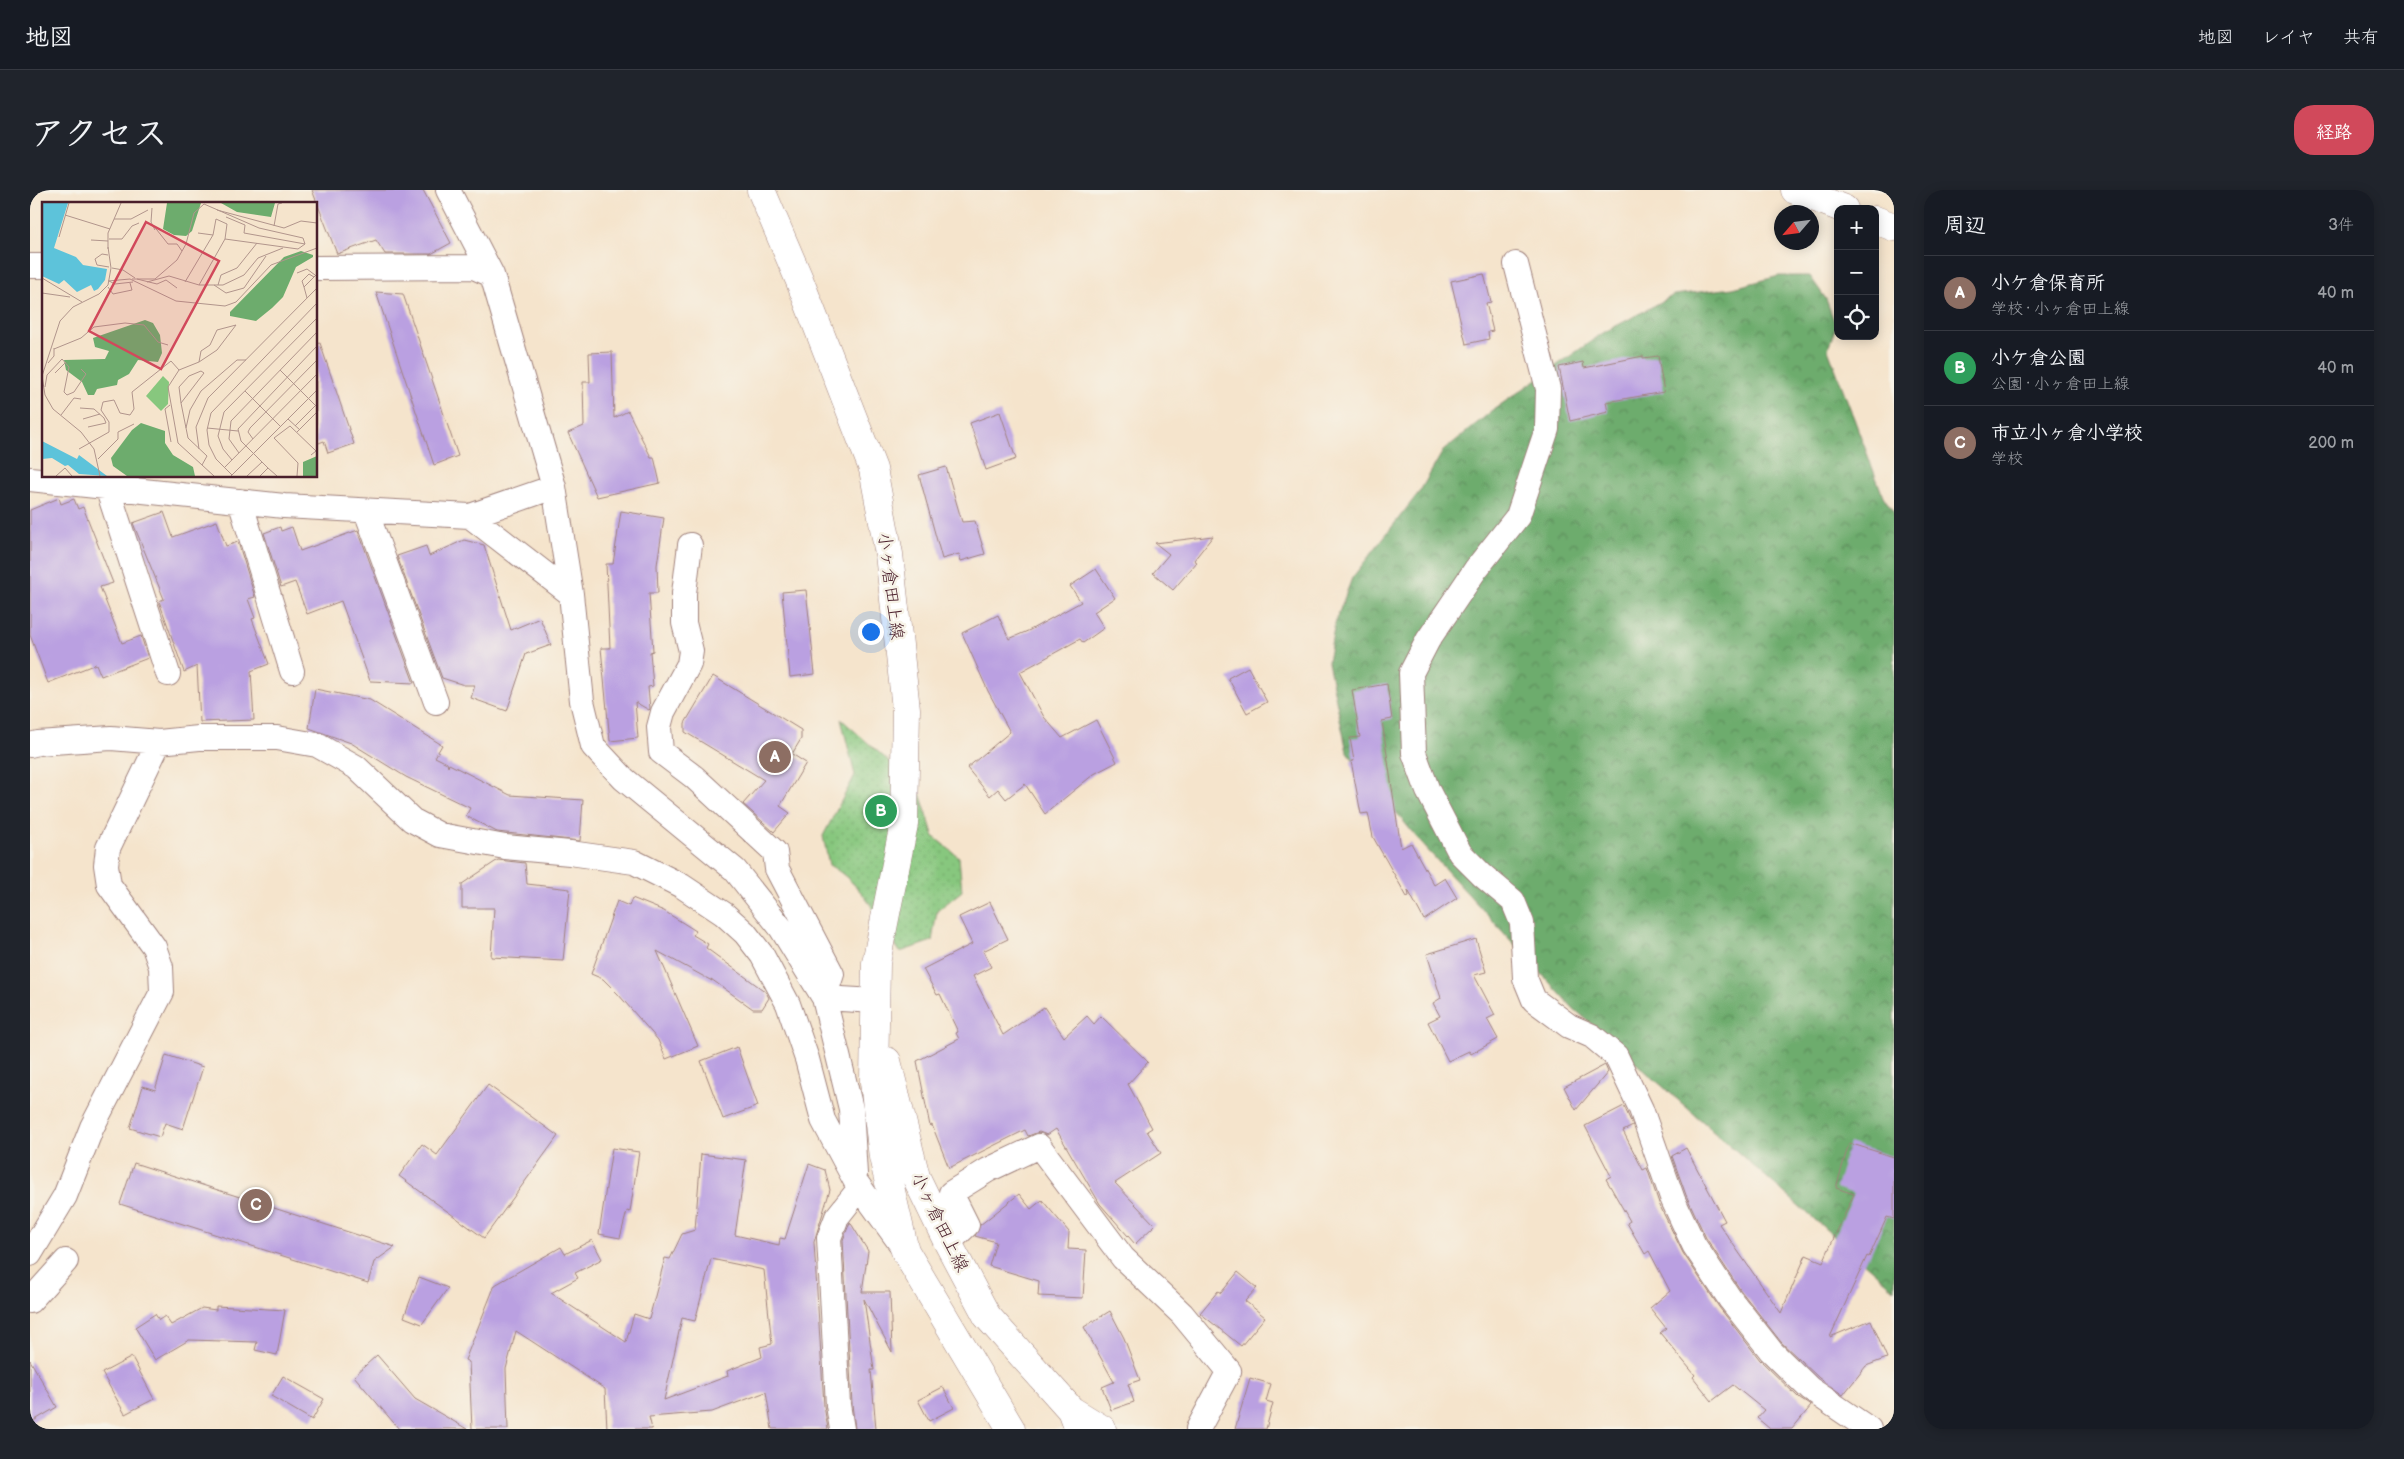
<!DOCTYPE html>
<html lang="ja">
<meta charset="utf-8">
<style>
body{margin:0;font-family:"Balsamiq Sans","Klee One",sans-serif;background:#20242c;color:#f1f3f6}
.controls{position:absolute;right:15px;top:15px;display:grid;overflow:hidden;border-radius:10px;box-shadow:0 2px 12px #0003}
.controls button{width:45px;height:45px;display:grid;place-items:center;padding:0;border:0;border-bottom:1px solid #363941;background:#171b24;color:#f1f3f6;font:25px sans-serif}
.compass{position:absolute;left:1744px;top:15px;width:45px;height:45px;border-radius:50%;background:#171b24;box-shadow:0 2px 12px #0003;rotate:242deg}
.you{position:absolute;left:840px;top:441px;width:18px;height:18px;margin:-12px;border:4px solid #fff;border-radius:50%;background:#1a73e8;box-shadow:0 0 0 8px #1a73e833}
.badge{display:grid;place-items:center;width:32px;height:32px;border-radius:50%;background:#d1495b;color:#fff;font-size:16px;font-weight:700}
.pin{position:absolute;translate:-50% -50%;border:2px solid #fff;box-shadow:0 1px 5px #0006}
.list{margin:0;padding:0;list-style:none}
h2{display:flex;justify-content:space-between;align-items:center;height:65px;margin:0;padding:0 20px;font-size:21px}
h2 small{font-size:16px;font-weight:400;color:#9ea1a6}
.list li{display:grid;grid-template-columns:32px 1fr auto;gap:15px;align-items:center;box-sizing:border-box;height:75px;padding:0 20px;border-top:1px solid #363941}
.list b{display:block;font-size:19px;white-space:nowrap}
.list p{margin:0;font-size:16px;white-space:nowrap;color:#9ea1a6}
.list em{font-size:16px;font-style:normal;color:#9ea1a6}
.icon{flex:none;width:28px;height:28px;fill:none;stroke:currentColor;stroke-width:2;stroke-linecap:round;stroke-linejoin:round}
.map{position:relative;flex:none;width:1864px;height:1239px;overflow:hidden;border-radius:20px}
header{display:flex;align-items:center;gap:30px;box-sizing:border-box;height:70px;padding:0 25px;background:#171b24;border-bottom:1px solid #363941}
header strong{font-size:24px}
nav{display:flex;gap:28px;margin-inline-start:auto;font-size:18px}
.intro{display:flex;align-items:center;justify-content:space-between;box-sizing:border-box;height:120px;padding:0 30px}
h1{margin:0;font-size:35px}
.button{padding:12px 22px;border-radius:20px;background:#d1495b;color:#fff;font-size:18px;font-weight:700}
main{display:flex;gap:30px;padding:0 30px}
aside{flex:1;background:#171b24;border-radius:20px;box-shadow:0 2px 12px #0003}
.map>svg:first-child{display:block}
.green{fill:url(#green-dots);stroke:#687354}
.forest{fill:url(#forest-crowns);stroke:#5c664c}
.building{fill:#baa0e1;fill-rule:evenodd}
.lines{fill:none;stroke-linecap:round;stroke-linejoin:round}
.minor-casing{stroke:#a0827c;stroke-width:26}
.tertiary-casing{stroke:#a0827c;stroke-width:29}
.secondary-casing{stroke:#a0827c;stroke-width:29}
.minor{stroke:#fff;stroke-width:24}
.tertiary{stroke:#fff;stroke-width:28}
.secondary{stroke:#fff;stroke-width:28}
.labels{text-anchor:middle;stroke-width:5;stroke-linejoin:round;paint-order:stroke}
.street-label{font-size:18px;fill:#4a1f2b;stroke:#f7f3e8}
.inset-road{fill:none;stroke:#b1958c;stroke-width:1}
.view{fill:#d1495b;fill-opacity:0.15;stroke:#d1495b;stroke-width:2.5}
.inset-edge{fill:none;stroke:#4a1f2b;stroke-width:2.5}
</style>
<header>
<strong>地図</strong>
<nav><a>地図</a><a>レイヤ</a><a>共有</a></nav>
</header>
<div class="intro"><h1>アクセス</h1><a class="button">経路</a></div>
<main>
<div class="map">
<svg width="1864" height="1239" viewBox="0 0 1864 1239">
<defs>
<pattern id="green-dots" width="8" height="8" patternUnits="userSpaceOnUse" patternTransform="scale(1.25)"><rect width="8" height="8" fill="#87c77e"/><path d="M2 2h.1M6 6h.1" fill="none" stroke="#76aa6d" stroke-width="1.8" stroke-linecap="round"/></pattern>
<pattern id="forest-crowns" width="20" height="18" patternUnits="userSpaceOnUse" patternTransform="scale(1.25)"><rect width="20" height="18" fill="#6dac6d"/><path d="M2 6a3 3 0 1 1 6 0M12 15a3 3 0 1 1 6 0" fill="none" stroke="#5c8b5a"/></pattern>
</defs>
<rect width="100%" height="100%" fill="#f7f3e8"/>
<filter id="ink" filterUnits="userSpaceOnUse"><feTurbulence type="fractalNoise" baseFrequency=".02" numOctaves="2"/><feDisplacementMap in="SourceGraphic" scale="10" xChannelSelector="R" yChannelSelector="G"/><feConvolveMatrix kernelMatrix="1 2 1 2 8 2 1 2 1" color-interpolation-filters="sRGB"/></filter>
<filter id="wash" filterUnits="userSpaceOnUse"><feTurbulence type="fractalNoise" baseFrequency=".0096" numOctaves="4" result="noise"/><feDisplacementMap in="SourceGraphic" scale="20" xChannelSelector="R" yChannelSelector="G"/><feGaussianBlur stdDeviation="1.12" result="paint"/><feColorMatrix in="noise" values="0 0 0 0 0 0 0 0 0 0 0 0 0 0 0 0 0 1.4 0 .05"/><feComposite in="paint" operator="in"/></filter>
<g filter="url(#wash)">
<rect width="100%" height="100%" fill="#f5e4cc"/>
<!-- green -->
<path class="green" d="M 811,529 L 888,597 L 904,647 L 929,667 L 932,701 L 907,721 L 902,751 L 870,762 C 850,730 833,694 799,675 L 793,646 L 825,585 Z"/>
<!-- forest -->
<path class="forest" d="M 1749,86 L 1780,86 L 1796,109 L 1806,136 L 1798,159 L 1853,306 L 1864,323 L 1864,1099 L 1543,818 L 1392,654 L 1317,562 L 1298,472 L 1305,433 L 1322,388 L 1390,301 L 1413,261 L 1463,220 L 1573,143 L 1644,105 L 1703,98 Z"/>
<g id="blocks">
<!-- building -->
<path class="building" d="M 282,0 L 393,0 L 421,53 L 401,64 L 355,64 L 346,50 L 307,64 Z
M 1454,84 L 1461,112 L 1456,113 L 1463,141 L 1458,142 L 1459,149 L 1436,154 L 1421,91 Z
M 346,102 L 373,104 L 428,266 L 404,275 Z
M 290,153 L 324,254 L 298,263 L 294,251 L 286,254 L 286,154 Z
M 582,162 L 584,228 L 598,221 L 621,267 L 624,267 L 630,293 L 567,307 L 538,243 L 554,236 L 553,192 L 560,192 L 559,163 Z
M 1613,166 L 1613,168 L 1628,166 L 1634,202 L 1576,212 L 1578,222 L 1540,231 L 1529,177 L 1553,172 L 1554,178 Z
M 970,222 L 986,269 L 956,280 L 940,233 Z
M 916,277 L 932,332 L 945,331 L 955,364 L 931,371 L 929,364 L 912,369 L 889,285 Z
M 29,308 L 31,314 L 44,309 L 48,319 L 53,317 L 83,393 L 70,397 L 92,453 L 111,446 L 118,468 L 71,486 L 66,474 L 18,493 L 0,445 L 0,320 Z
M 591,321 L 634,328 L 627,375 L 628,403 L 619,403 L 623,461 L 620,462 L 623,496 L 618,497 L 620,519 L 619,520 L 605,512 L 608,548 L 580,551 L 571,458 L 580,458 L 576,374 L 583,374 Z
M 134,322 L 143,347 L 187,331 L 196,356 L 208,352 L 225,407 L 218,409 L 225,428 L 222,429 L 239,474 L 221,481 L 224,530 L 170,532 L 167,476 L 154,482 L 129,411 L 134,409 L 103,333 Z
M 250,337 L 251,341 L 262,337 L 270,361 L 328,340 L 384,493 L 340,491 L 311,411 L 277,424 L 265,392 L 251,397 L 234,343 Z
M 1183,346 L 1164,370 L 1167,372 L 1143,400 L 1123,383 L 1139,364 L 1125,353 Z
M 434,350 L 454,355 L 481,440 L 510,428 L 521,455 L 496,464 L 477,521 L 441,508 L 445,495 L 434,495 L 412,488 L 367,366 L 396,356 L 399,366 Z
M 1066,379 L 1085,408 L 1064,422 L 1074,438 L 1053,453 L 1050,449 L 990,482 L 1014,527 L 1032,548 L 1066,530 L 1087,572 L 1064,584 L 1015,624 L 995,594 L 976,609 L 968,599 L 960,606 L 937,578 L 980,542 L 958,501 L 932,443 L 968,425 L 979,449 L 1000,440 L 1051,412 L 1040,396 Z
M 776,400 L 785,484 L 760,487 L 752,402 Z
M 1218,477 L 1237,512 L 1217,523 L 1198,488 Z
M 683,486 L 771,540 L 771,549 L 762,564 L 776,573 L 750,616 L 760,623 L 744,642 L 713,614 L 734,590 L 655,542 L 655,533 Z
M 1357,494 L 1362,529 L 1352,531 L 1371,658 L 1381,653 L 1404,695 L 1415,688 L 1427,708 L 1394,730 L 1378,700 L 1379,706 L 1377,707 L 1343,647 L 1338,623 L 1331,624 L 1321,571 L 1324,571 L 1320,548 L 1330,547 L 1322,500 Z
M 285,499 L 340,510 L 412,555 L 405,567 L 417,573 L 418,577 L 419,574 L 480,605 L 553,610 L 550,651 L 467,642 L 436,626 L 440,618 L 376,587 L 321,553 L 279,538 Z
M 468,670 L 495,673 L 497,694 L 540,699 L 533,771 L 461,767 L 464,718 L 432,718 L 432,694 Z
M 602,708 L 634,721 L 666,741 L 663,745 L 678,754 L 676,758 L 736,802 L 739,808 L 732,819 L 723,819 L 681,789 L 682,791 L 627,761 L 668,856 L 636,869 L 628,850 L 588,804 L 573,789 L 561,784 L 587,711 L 599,716 Z
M 960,712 L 978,749 L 953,761 L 961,777 L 943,786 L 973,845 L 1014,817 L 1034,847 L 1057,826 L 1064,834 L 1071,826 L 1118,872 L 1098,894 L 1122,938 L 1117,941 L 1131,963 L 1085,993 L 1125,1035 L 1105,1054 L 1070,1014 L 1026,939 L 1017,945 L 1009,942 L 998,946 L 995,940 L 919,978 L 902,935 L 900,936 L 887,871 L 929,849 L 926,843 L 928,842 L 910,804 L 907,805 L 893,779 L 942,754 L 929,727 Z
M 1446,749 L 1456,782 L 1444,785 L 1465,825 L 1457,829 L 1468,849 L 1441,864 L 1439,861 L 1418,871 L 1398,832 L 1410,826 L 1403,813 L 1411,808 L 1397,764 Z
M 707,857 L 728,916 L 693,929 L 671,871 Z
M 136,865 L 173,877 L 153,939 L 135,933 L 130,947 L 100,938 L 113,896 L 125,900 Z
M 1575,875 L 1578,882 L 1546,920 L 1534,897 Z
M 458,895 L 528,946 L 454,1048 L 369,986 L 392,954 L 407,965 Z
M 1594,916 L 1603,936 L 1593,941 L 1613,980 L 1617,978 L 1630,1016 L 1653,1063 L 1689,1117 L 1730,1170 L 1770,1209 L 1781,1216 L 1762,1239 L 1740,1239 L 1727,1228 L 1734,1220 L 1703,1195 L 1682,1211 L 1663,1187 L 1665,1185 L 1630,1143 L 1636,1138 L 1620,1118 L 1640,1101 L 1619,1061 L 1615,1064 L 1597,1033 L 1600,1031 L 1576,989 L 1581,986 L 1555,936 Z
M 1819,953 L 1864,967 L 1864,1029 L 1857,1027 L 1839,1067 L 1837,1066 L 1800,1147 L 1841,1130 L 1857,1168 L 1836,1176 L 1813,1205 L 1789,1188 L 1751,1152 L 1711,1101 L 1676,1048 L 1656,1005 L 1642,966 L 1656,958 L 1695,1031 L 1689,1034 L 1751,1123 L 1776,1065 L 1793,1072 L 1824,1004 L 1806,998 Z
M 582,958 L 609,962 L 600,1022 L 597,1021 L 590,1048 L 569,1044 Z
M 671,964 L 716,970 L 705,1045 L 749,1055 L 750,1048 L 755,1049 L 779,974 L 795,980 L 800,1000 L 784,1052 L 794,1216 L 798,1239 L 742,1239 L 736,1202 L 682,1222 L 619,1227 L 622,1239 L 577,1239 L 575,1199 L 486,1141 L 476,1179 L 478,1239 L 442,1239 L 439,1172 L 435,1170 L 465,1095 L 531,1057 L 535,1064 L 562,1050 L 572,1069 L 545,1083 L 548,1088 L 521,1103 L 596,1152 L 604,1124 L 619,1129 L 635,1068 L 640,1069 L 652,1044 L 665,1040 ZM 681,1069 L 734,1080 L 742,1154 L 730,1157 L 732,1167 L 697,1181 L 698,1186 L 634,1210 L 652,1128 L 665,1131 Z
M 104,973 L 365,1057 L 344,1072 L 338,1093 L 90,1014 Z
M 989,1004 L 1001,1019 L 1012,1010 L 1039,1042 L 1038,1059 L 1056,1060 L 1053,1108 L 1008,1106 L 1009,1091 L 959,1076 L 966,1052 L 945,1046 L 950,1035 Z
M 820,1032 L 838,1061 L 832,1102 L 860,1102 L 862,1162 L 834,1109 L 844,1180 L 841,1180 L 846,1239 L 825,1239 L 822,1214 L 813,1050 Z
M 1208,1082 L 1227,1098 L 1215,1111 L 1235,1127 L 1211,1156 L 1170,1123 L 1188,1101 L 1191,1103 Z
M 389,1087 L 418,1098 L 392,1134 L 374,1127 Z
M 186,1116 L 255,1120 L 247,1165 L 225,1160 L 227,1152 L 159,1150 L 125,1170 L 105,1137 L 125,1124 L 129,1130 L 135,1126 L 141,1135 L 172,1118 L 186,1120 Z
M 1080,1121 L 1094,1148 L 1110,1190 L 1098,1194 L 1104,1212 L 1081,1220 L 1072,1197 L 1084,1192 L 1054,1137 Z
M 347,1165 L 385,1209 L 437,1239 L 369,1239 L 324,1186 Z
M 102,1167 L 124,1209 L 95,1224 L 72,1183 Z
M 0,1170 L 27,1217 L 0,1233 Z
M 253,1186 L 294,1209 L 282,1230 L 241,1206 Z
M 1220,1188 L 1241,1194 L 1236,1211 L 1243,1213 L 1236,1239 L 1205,1239 Z
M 913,1197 L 924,1218 L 899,1231 L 888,1210 Z"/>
</g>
</g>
<g filter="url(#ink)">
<use href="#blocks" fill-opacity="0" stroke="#a0827c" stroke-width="1"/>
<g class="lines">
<!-- minor casing -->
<g class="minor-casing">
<path id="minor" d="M 418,0 L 462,85 L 524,297 L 541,404 L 552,511 L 563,556 L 594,589 L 705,680 L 751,738 L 794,808 L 821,919 L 825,984
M 1486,74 L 1518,199 L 1517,239 L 1488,326 L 1446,379 L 1398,450 L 1381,483 L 1384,563 L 1398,601 L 1430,663 L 1452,685 L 1483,711 L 1492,733 L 1495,788 L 1504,810 L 1539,836 L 1562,846 L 1586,866 L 1611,919 L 1643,1010 L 1664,1055 L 1700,1109 L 1741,1161 L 1780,1199 L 1839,1239
M 0,76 L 14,76
M 286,78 L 444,77 L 462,85
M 0,289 L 254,316 L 440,326 L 524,297
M 77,297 L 138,484
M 210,311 L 262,481
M 336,321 L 406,512
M 440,326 L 541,404
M 660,355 L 654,403 L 654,433 L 661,461 L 659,474 L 633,522 L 629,537 L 631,562 L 664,587 L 745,662 L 747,679 L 802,784 L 794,808
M 0,555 L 8,553 L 81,548 L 129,552 L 169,548 L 247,548 L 287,555 L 326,577 L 382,630 L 410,645 L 475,657 L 540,663 L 604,672 L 652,696 L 694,724 L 715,743 L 732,765 L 758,814 L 777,869 L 793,930 L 826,992 L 873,1057
M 794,808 L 845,811
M 918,1053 L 937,1035 L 921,1003 L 958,980 L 1009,956 L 1093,1068 L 1152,1124 L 1199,1181 L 1168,1239
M 0,1064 L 35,1006 L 62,937 L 132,802 L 131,777 L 124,757 L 79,695 L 76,675 L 78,658 L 129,552
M 0,1111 L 36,1071
M 812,1239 L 808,1215 L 799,1048 L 807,1027 L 830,998"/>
</g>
<!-- tertiary casing -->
<g class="tertiary-casing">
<path id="tertiary" d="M 1765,0 L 1814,19
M 1845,30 L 1864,37"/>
</g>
<!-- secondary casing -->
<g class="secondary-casing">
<path id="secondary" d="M 731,0 L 769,89 L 843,279 L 859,364 L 876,519 L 874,634 L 846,773 L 844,892 L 853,967 L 875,1061 L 981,1239
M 857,871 L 886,987 L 918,1053 L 957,1126 L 1041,1220 L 1048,1239
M 1041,1220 L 1072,1239"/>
</g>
<!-- minor -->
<use href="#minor" class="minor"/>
<!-- tertiary -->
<use href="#tertiary" class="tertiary"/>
<!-- secondary -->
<use href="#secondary" class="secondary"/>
</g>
</g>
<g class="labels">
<!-- street labels -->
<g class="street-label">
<text transform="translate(861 396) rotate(83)" y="6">小ヶ倉田上線</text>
<text transform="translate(910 1032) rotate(64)" y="6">小ヶ倉田上線</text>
</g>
</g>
<!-- overview -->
<g transform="translate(12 12)">
<rect width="275" height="275" fill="#f5e4cc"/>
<path d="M 121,174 L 127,180 L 126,202 L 119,209 L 104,194 Z" fill="#87c77e"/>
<path d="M 125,1 L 159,1 L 150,29 L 144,34 L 132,33 L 121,27 ZM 179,1 L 233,1 L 229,15 L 195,10 ZM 259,49 L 271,53 L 271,55 L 254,65 L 241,95 L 230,106 L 214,119 L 188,114 L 188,110 L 242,55 ZM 103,118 L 111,121 L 118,133 L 120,151 L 116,160 L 96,158 L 87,172 L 76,178 L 75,183 L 55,187 L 52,193 L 46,193 L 40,180 L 24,168 L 22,158 L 63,157 L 67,149 L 53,145 L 51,136 ZM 99,221 L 123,229 L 123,241 L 131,253 L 151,265 L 153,274 L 85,274 L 71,264 L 69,256 L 90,228 ZM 275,254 L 275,274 L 261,274 L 261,260 Z" fill="#6dac6d"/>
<path d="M 0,1 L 26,1 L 12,46 L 34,55 L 41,63 L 65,67 L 63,78 L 56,87 L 52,89 L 49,83 L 35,90 L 22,78 L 17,82 L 0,74 ZM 0,239 L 35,257 L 37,253 L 65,274 L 37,272 L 26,263 L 23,264 L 10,256 L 0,257 Z" fill="#5dc3da"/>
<path class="inset-road" d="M 110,6 L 109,20 L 113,28M 175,8 L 242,26 L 259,19 L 275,21M 23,13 L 68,27M 184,15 L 203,23 L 202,31 L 263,42M 72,17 L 89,17 L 106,8M 111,23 L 126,42 L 135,42 L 140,49M 232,24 L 236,2 L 240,1M 156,31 L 171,33M 17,35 L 27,1M 67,37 L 80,37 L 90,24 L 97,21M 49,38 L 66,39M 66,47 L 66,31 L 79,1M 66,53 L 60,52 L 53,57 L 55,63 L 67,65M 70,66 L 81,68 L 93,76M 255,71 L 265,67 L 273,73M 0,76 L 40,100M 90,77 L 113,77 L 135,58 L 144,42 L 152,11 L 162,2 L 217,26 L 261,36 L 263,42 L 256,47 L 183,37M 95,77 L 115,82 L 124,78 L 135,86M 66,79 L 88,77 L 134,99 L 183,104 L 194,100 L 229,63 L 275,46M 67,79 L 73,82 L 91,80M 105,80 L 127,74 L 157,83 L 181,83 L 202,73 L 216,56 L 241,46M 143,80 L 171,33 L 174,17 L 185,22 L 183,37 L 157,83M 172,83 L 184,91 L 202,86 L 224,54M 176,83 L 179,73 L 195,66 L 215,41M 66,85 L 71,92 L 90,88 L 88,81M 262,85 L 260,79 L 267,72 L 272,75M 0,91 L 28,95M 265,96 L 262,85 L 275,72M 12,147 L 39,136 L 52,125 L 83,121 L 102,123 L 116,140 L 126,143M 6,161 L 12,154 L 12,146M 137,168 L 157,160 L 159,149 L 168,143 L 175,128 L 194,123 L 175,148 L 157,160M 238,168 L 274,204M 159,169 L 162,171 L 139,201 L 137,185 L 147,174 ZM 13,171 L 24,160M 3,185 L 5,173 L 20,157 L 27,165 L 22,190 L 25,193 L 32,190 L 44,172 L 39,167M 203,189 L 239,225M 139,201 L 146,236 L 165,254 L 160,263M 128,203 L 123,207 L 129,240M 38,206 L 52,207 L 62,216 L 64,221 L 46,225M 19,213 L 32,196 L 39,197M 41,217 L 58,212M 246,217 L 258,228M 253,224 L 275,202M 144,226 L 148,208 L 159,189 L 195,158 L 204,158M 165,226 L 196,229M 255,230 L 275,210M 211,237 L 206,230 L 208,226 L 275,158M 37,247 L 67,230 L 67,220 L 59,208 L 61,200 L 72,198 L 78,211 L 88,213 L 92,207 L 90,190 L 129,159 L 137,168 L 126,185 L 136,241 L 172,274M 157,247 L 154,225 L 166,196 L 275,86M 197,251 L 187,237 L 189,219 L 275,130M 56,257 L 76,237 L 76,230 L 92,222M 190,258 L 181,247 L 176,234 L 182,210 L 275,116M 182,266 L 275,172M 226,266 L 199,239 L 196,227 L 275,144M 190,273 L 174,257 L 167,243 L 165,228 L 169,211 L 275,101M 14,274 L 23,266 L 30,274M 58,274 L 52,247 L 39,230 L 11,207 L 3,193 L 0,174 L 18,119 L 31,105 L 57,92 L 66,83 L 69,66 L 66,45M 189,274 L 275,188M 205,274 L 220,260M 218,274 L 226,266 L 235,274M 255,274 L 256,261 L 232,236 L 248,224 L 274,249 L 269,253"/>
<path class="view" d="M 104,20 L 177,59 L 119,167 L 47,129 Z"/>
<rect width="275" height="275" class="inset-edge"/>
</g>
</svg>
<div class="controls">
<button>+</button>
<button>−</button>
<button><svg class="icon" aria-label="locate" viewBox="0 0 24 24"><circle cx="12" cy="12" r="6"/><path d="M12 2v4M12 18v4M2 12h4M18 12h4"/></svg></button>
</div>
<svg class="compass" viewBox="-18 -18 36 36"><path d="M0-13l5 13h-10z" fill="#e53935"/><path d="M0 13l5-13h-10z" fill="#9ea1a6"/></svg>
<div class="you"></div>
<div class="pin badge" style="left:745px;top:567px;background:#8d6e63">A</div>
<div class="pin badge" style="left:851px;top:621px;background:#2e9e5b">B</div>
<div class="pin badge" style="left:226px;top:1015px;background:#8d6e63">C</div>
</div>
<aside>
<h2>周辺<small>3件</small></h2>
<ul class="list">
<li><span class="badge" style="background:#8d6e63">A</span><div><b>小ケ倉保育所</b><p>学校 · 小ヶ倉田上線</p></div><em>40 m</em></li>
<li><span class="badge" style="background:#2e9e5b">B</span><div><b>小ケ倉公園</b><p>公園 · 小ヶ倉田上線</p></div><em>40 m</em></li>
<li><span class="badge" style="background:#8d6e63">C</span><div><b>市立小ヶ倉小学校</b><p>学校</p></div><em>200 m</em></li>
</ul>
</aside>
</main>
